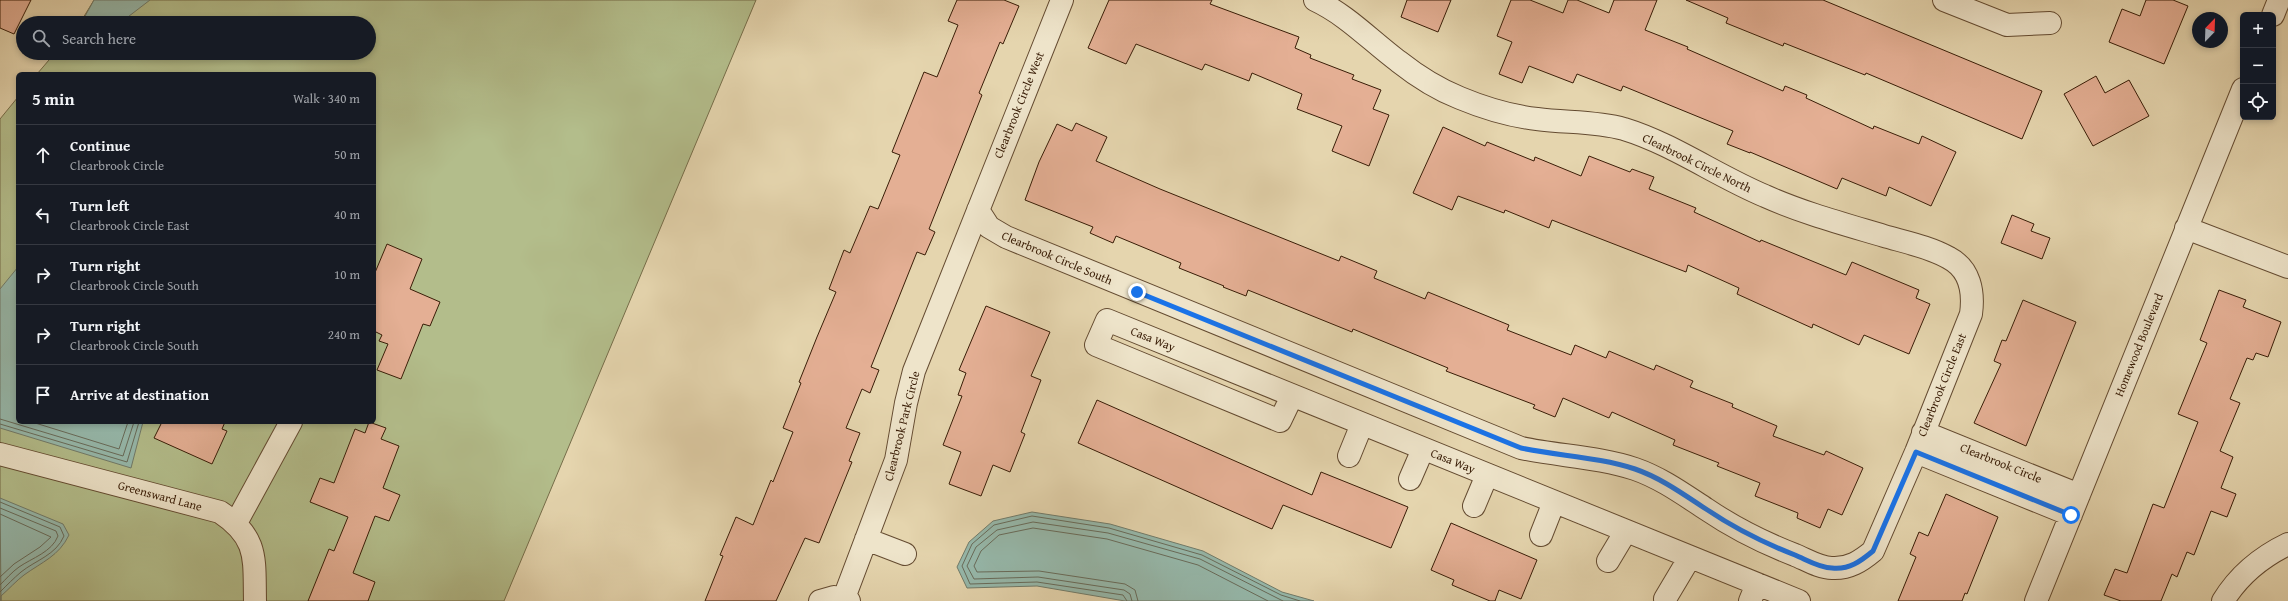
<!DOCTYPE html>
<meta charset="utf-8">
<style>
body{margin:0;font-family:"Gentium Book Plus",serif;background:#242831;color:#f1f3f6}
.controls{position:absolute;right:12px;top:12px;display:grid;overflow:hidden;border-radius:6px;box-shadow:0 2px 6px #0003}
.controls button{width:36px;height:36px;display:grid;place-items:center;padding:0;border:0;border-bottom:1px solid #363941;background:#171b24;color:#f1f3f6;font:20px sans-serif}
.compass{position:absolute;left:2192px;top:12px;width:36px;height:36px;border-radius:50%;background:#171b24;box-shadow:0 2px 6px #0003;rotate:23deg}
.stop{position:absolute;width:12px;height:12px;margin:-9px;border:3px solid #1a73e8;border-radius:50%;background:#fff}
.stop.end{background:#1a73e8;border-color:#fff;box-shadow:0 1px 4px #0008}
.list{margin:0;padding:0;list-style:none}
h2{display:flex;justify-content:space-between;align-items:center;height:52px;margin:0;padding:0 16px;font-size:17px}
h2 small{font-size:13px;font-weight:400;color:#9ea1a6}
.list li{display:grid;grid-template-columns:26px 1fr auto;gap:12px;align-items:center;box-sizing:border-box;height:60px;padding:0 16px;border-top:1px solid #363941}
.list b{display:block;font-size:15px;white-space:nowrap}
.list p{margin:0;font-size:13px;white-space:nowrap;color:#9ea1a6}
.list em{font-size:13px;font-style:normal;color:#9ea1a6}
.icon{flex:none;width:22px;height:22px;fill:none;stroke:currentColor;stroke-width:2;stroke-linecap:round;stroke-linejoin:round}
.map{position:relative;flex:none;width:2288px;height:601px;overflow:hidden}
.search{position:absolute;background:#171b24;box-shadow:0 2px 6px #0003;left:16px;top:16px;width:360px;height:44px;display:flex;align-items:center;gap:10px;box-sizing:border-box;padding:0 14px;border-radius:22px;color:#9ea1a6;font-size:15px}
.panel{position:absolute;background:#171b24;box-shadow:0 2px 6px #0003;left:16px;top:72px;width:360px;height:352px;border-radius:6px}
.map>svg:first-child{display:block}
.green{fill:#b3bd8b;stroke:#766d49}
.water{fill:#96b9ac;stroke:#717b6a}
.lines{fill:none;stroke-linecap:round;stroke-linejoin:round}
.shore{stroke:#686b5a;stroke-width:1}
.building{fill:#e4af94;stroke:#391d07}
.minor-casing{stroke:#644b31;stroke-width:24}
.minor{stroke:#eee4ca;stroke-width:22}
.route{stroke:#1a73e8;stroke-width:5}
.labels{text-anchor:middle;stroke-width:4;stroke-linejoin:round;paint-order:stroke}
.street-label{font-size:12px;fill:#391d07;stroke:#eee4ca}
</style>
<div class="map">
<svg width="2288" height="601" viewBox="0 0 2288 601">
<rect width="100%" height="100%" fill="#e5d5ae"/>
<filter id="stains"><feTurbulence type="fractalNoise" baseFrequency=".005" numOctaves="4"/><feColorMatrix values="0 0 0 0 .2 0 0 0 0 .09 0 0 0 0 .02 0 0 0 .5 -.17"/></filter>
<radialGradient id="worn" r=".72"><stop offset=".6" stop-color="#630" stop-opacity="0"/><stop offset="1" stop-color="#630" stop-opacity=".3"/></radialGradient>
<!-- green -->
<path class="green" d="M 94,0 L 756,0 L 504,601 L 0,601 L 0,119 L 18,97 L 18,422 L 374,422 L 374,74 L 37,74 L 55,53 L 369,53 L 369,23 L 80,23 Z"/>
<!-- water -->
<path class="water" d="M 94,0 L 150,0 L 120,23 L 85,23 L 84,18 Z
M 18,267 L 18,422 L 143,422 L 131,468 L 0,428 L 0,289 Z
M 0,498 L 63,524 L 69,535 C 59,556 42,562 24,575 C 16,581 9,589 1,596 L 1,601 Z
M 1032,512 L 1110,524 L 1203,551 L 1282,592 L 1314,601 L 1125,601 L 1037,586 L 967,588 L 957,567 L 969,542 L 993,521 Z"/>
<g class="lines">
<!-- shore -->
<path class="shore" d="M 0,419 L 123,456 L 134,422
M 32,422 L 119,449 L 128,422
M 0,424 L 127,462 L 139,422
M 0,502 L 60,527 L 64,536 C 56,555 36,560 21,572 C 14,578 7,585 0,592
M 0,508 L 56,531 L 58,536 C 52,552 32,558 19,567 C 12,572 6,579 0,585
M 0,514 L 51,537 L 40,547 L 14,564 L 0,577
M 1127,601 L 1123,595 L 1037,582 L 970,584 L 962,566 L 972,544 L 994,525 L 1032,516 L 1109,528 L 1202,555 L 1281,595 L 1300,601
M 1132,601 L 1130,594 L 1124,590 L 1038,577 L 974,579 L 967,566 L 976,547 L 997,530 L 1033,522 L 1108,533 L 1200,559 L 1283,601
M 1138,601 L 1135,590 L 1125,584 L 1039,571 L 977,572 L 974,566 L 981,551 L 999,535 L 1033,528 L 1107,539 L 1198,565 L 1268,601"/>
</g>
<!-- building -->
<path class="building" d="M 0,0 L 31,0 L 14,34 L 0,28 Z
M 957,0 L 1004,0 L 1019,6 L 1003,44 L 1000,42 L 979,93 L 982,95 L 929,229 L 935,232 L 925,255 L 917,252 L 871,367 L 879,370 L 870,393 L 862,389 L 846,428 L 860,433 L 849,461 L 852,462 L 819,543 L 805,538 L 776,601 L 705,601 L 723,556 L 720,555 L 736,517 L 753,525 L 771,480 L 773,482 L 793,432 L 783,428 L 801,383 L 799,382 L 817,337 L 836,292 L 829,289 L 844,250 L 850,253 L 870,206 L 878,209 L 900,155 L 892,152 L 924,72 L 937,77 L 958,25 L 948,21 Z
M 1109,0 L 1212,0 L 1210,4 L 1299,37 L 1295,48 L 1311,55 L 1310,58 L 1354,75 L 1352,79 L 1381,90 L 1373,109 L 1389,115 L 1369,166 L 1332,151 L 1342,126 L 1297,109 L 1302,94 L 1252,73 L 1249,81 L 1205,64 L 1202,70 L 1136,44 L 1126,64 L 1088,48 Z
M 1407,0 L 1451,0 L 1438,32 L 1401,17 Z
M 1511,0 L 1530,0 L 1563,13 L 1568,0 L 1577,0 L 1609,13 L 1614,0 L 1657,0 L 1645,30 L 1688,47 L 1687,49 L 1783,91 L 1785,86 L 1807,95 L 1806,98 L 1873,129 L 1874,126 L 1919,144 L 1922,136 L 1956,152 L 1931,206 L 1889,187 L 1886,196 L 1842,178 L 1837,189 L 1750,152 L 1750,153 L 1727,144 L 1733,131 L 1623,86 L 1621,91 L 1577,74 L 1573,83 L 1529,66 L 1522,83 L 1499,74 L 1512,42 L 1497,36 Z
M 1686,0 L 1823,0 L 2042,91 L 2022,139 L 1866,73 L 1865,75 L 1784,43 L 1783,46 L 1726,23 L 1728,18 Z
M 2146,0 L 2173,0 L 2188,6 L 2164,64 L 2109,42 L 2122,9 L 2140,16 Z
M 2096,76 L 2105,93 L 2129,80 L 2149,116 L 2093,146 L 2064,94 Z
M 1076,123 L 1107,137 L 1096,161 L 1160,189 L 1339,261 L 1341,256 L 1377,271 L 1374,278 L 1425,299 L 1428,292 L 1509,325 L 1507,330 L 1571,355 L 1575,345 L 1606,358 L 1609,351 L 1654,370 L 1656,365 L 1693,381 L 1690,387 L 1733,404 L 1732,407 L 1777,426 L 1773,436 L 1824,455 L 1826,451 L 1863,468 L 1842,515 L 1828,509 L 1820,528 L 1797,518 L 1798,513 L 1755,496 L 1760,483 L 1717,466 L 1719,463 L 1673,445 L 1675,440 L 1612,412 L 1609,418 L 1563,398 L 1555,417 L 1533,408 L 1535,405 L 1446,371 L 1448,368 L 1353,329 L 1352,332 L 1248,290 L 1246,296 L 1223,287 L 1224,286 L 1179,268 L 1181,263 L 1116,236 L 1113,243 L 1090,233 L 1093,227 L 1025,200 L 1039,162 L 1057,124 L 1072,131 Z
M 1443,127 L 1485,146 L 1487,142 L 1534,161 L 1535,157 L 1581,176 L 1589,156 L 1630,172 L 1632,169 L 1654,177 L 1649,189 L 1696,208 L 1694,212 L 1760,242 L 1761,240 L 1846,275 L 1852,262 L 1919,290 L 1916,298 L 1930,304 L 1909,354 L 1864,335 L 1859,345 L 1813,324 L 1812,328 L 1737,294 L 1739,288 L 1688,265 L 1686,272 L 1552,220 L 1549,228 L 1505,210 L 1504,213 L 1458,196 L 1452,210 L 1413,193 Z
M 2012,215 L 2034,224 L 2031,231 L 2050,238 L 2042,259 L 2001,243 Z
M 387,244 L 422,259 L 410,289 L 440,302 L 430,326 L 423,324 L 401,379 L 377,370 L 388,344 L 379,341 L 382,335 L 374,331 L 374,275 Z
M 2219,290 L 2246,300 L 2243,307 L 2281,322 L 2268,357 L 2256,353 L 2253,360 L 2247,358 L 2230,399 L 2240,403 L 2220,451 L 2233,457 L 2221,488 L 2236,494 L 2227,517 L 2211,511 L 2194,555 L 2187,552 L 2177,577 L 2172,574 L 2161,601 L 2121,601 L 2104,595 L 2115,569 L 2127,573 L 2153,504 L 2164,508 L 2198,422 L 2178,414 L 2207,343 L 2200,340 Z
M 2023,300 L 2076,322 L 2026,446 L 1974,423 L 2001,364 L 1994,361 L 2002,340 L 2006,341 Z
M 986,306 L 1050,332 L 1031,376 L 1041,380 L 1021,432 L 1025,434 L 1010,472 L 993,465 L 981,496 L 949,484 L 961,452 L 943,445 L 962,396 L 958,395 L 966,373 L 959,370 Z
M 1097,400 L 1312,495 L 1321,472 L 1408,507 L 1391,548 L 1283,505 L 1272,529 L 1078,443 Z
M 162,422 L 225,422 L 222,429 L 227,431 L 212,464 L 154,438 Z
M 369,422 L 386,428 L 381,439 L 399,446 L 383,488 L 400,495 L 389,521 L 375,516 L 353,573 L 375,582 L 368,601 L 308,601 L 329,549 L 334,551 L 348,517 L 310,502 L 320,478 L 334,483 L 355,429 L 365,433 Z
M 1946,494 L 1998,517 L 1967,594 L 1965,593 L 1962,601 L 1898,601 L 1916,557 L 1910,554 L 1919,532 L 1928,536 Z
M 1451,523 L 1537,560 L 1521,599 L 1499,590 L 1495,601 L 1490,601 L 1452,585 L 1454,580 L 1431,570 Z"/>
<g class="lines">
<!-- minor casing -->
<g class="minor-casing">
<path id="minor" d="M 1944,0 L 2007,25 L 2050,23
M 2273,15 L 2279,0
M 978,210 L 989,227 L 1006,237 L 1521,448 C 1558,456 1600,457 1635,469 C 1661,478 1683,494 1706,509 C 1734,528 1764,543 1795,555 C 1807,560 1820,568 1832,568 C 1849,569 1861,561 1873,551 L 1916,452 L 1971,314 C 1974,292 1970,269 1949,258 C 1930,247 1905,242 1884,236 C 1844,224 1803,213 1765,196 C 1717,176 1673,144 1624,129 C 1595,121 1566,123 1537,119 C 1510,116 1484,108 1460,98 C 1437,89 1417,76 1398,61 C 1370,40 1347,15 1315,0
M 2186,228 L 2288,267
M 1292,396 L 1280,421 L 1096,345 L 1107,320 L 1799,601
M 1923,432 L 2079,495
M 1916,452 L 2071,515
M 0,454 L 220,512 C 259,538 254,559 255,601
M 1349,456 L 1362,424
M 1410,479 L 1423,449
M 1474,506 L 1487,475
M 236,523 L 291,422
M 1541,535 L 1554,502
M 866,539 L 905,554
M 1608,561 L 1626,531
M 844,598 L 896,460 L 906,403 L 914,371 L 1062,0
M 1665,599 L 1690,557
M 820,601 L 834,597 L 849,601
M 1750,601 L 1757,584
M 2036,601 L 2243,89
M 2223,601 C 2239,575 2261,557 2288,544"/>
</g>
<!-- minor -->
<use href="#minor" class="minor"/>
</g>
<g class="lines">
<!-- route -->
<path class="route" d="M 1137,292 L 1521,448 C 1559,456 1598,457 1635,469 C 1661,478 1683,494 1706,509 C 1734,528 1764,543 1795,555 C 1807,560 1820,568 1832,568 C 1849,570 1861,561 1873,551 L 1916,452 L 2071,515"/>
</g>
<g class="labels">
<!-- street labels -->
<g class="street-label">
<text transform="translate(1019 105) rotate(-68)" y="4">Clearbrook Circle West</text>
<text transform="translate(1697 163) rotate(26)" y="4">Clearbrook Circle North</text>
<text transform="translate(1057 258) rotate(23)" y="4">Clearbrook Circle South</text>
<text transform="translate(1153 339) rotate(22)" y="4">Casa Way</text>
<text transform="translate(2139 345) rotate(-68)" y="4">Homewood Boulevard</text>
<text transform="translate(1942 385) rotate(-68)" y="4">Clearbrook Circle East</text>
<text transform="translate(902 426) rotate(-76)" y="4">Clearbrook Park Circle</text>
<text transform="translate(1453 461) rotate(22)" y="4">Casa Way</text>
<text transform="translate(2001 463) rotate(22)" y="4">Clearbrook Circle</text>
<text transform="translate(160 496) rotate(15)" y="4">Greensward Lane</text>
</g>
</g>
<rect width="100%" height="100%" filter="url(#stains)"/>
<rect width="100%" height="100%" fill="url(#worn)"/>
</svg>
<div class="controls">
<button>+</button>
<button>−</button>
<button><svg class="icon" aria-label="locate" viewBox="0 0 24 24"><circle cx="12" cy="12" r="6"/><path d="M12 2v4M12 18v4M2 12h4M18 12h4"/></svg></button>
</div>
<svg class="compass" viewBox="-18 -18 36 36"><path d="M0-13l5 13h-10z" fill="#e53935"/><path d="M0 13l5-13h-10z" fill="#9ea1a6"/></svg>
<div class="stop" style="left:2071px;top:515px"></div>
<div class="stop end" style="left:1137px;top:292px"></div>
<div class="search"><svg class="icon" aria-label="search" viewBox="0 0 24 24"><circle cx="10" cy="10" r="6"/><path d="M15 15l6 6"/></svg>Search here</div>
<section class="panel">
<h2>5 min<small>Walk · 340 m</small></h2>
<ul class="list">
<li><svg class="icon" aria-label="ahead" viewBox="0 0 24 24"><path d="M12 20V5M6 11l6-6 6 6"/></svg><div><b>Continue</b><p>Clearbrook Circle</p></div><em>50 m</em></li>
<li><svg class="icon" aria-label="left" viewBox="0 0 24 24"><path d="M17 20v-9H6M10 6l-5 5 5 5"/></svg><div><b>Turn left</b><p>Clearbrook Circle East</p></div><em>40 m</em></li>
<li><svg class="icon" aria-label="right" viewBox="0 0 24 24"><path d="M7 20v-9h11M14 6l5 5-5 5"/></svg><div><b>Turn right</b><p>Clearbrook Circle South</p></div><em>10 m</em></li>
<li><svg class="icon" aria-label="right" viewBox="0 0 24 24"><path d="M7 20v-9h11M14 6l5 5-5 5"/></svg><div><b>Turn right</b><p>Clearbrook Circle South</p></div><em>240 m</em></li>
<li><svg class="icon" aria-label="arrive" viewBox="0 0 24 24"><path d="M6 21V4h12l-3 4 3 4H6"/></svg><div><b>Arrive at destination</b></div></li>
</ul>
</section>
</div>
